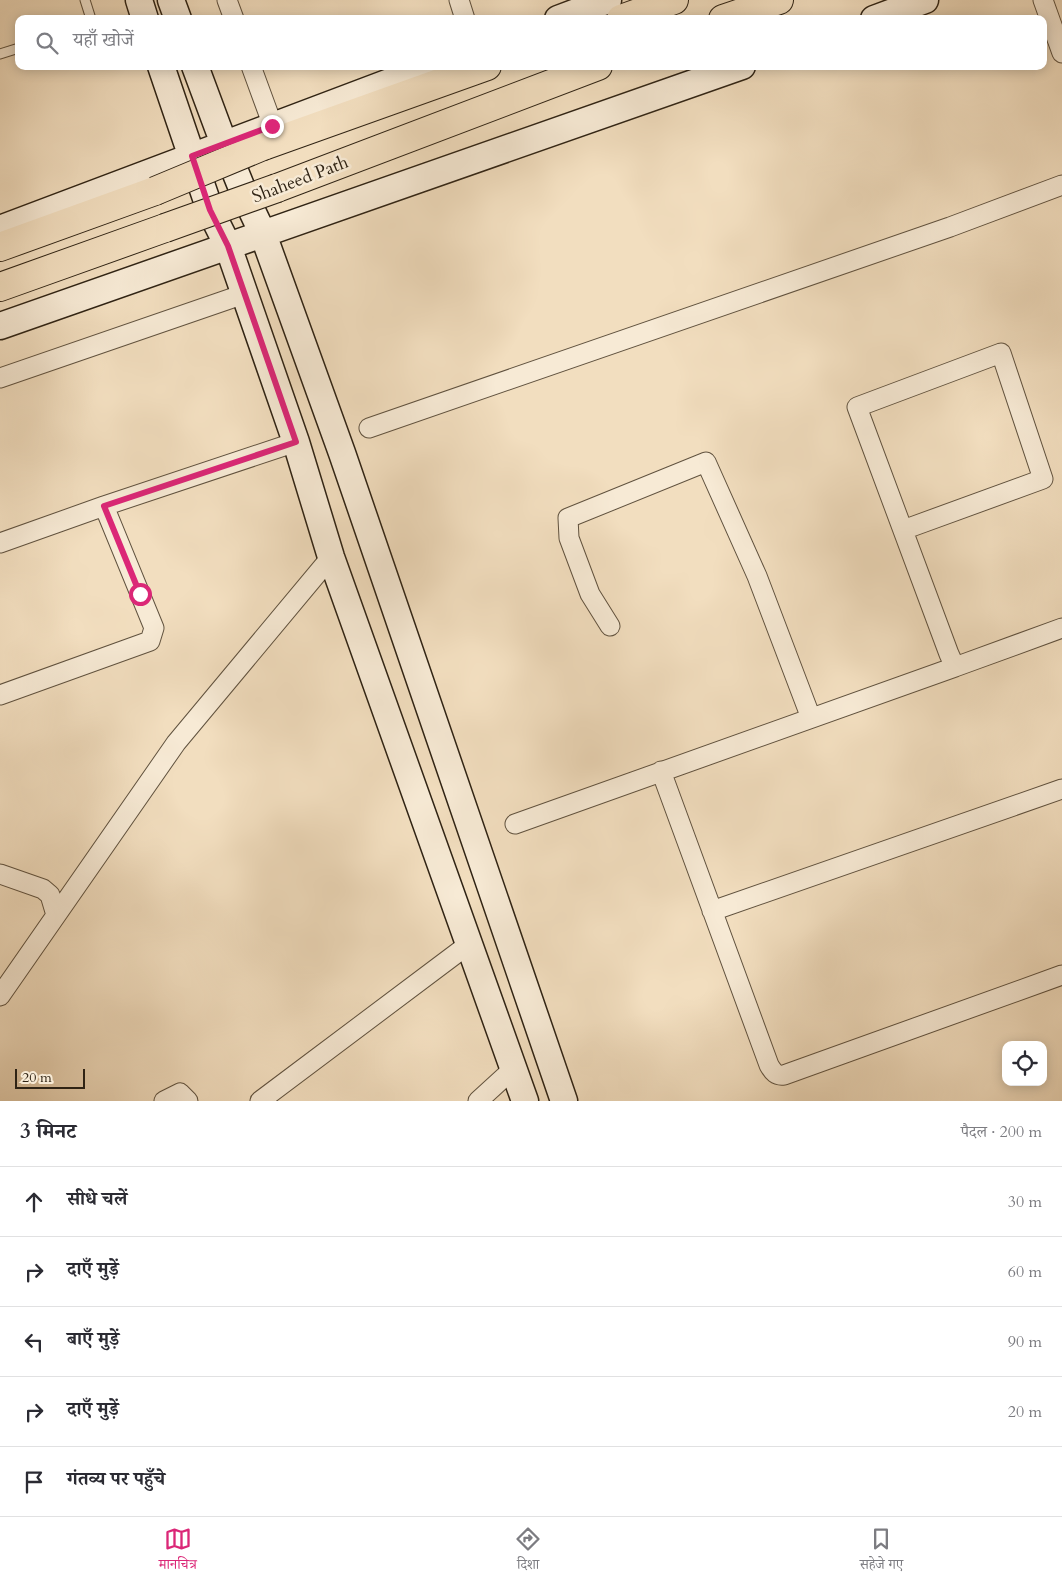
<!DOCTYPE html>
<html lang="hi">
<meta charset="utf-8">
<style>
body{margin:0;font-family:Cardo,"Noto Serif Devanagari",serif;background:#f2f2f3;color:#2b2b33}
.controls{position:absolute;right:15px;bottom:15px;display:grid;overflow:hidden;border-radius:10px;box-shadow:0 2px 12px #0003}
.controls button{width:45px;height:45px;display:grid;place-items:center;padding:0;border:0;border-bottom:1px solid #e1e1e2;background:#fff;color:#2b2b33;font:25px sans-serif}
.scale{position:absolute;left:15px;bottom:12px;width:70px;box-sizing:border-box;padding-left:5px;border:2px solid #2f2314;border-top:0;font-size:14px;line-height:18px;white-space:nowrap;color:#2f2314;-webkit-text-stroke:4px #f7ead5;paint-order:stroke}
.stop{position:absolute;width:15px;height:15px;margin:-11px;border:4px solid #db2777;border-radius:50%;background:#fff}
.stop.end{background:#db2777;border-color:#fff;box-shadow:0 1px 5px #0008}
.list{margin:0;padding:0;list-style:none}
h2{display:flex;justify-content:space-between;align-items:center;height:65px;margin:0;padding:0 20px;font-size:21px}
h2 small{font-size:16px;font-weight:400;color:#7c7c81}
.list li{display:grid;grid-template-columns:32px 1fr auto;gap:15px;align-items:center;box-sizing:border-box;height:70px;padding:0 20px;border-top:1px solid #e1e1e2}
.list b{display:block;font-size:19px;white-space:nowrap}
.list em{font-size:16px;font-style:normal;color:#7c7c81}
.icon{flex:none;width:28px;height:28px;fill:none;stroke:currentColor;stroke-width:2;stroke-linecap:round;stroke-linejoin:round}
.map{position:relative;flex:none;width:1062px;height:1101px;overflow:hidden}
.search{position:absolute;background:#fff;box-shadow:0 2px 12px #0003;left:15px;right:15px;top:15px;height:55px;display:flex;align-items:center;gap:12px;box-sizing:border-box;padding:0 18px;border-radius:10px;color:#7c7c81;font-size:19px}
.sheet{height:415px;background:#fff}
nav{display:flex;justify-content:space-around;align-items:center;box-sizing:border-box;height:70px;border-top:1px solid #e1e1e2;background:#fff;font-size:14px;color:#7c7c81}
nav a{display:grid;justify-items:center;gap:2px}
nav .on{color:#db2777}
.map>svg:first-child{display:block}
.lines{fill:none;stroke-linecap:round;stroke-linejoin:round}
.lane-casing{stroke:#60523f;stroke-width:11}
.street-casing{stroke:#60523f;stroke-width:21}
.secondary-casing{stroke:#2f2314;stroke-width:29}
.highway-casing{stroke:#2f2314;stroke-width:30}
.lane{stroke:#f7ead5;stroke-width:9}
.street{stroke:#f7ead5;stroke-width:19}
.secondary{stroke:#f7ead5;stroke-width:26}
.highway{stroke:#f2debf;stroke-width:28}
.highway-bridge-casing{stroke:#2f2314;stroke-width:30;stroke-linecap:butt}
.highway-bridge{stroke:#f2debf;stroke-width:28}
.route{stroke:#db2777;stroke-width:6}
.labels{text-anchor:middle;stroke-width:5;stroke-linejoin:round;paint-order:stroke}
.street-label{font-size:18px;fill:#2f2314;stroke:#f7ead5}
</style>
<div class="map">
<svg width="1062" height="1101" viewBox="0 0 1062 1101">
<rect width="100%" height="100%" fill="#f2debf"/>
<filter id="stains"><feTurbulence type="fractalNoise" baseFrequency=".004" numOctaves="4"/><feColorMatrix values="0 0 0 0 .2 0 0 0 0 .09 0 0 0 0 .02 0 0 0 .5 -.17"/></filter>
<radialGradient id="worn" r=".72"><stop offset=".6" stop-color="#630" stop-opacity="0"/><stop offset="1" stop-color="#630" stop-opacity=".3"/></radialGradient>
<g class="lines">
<!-- lane casing -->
<g class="lane-casing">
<path id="lane" d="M 85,0 L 91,19
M 0,54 L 19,48"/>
</g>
<!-- street casing -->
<g class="street-casing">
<path id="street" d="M 227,0 L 234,19
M 459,0 L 465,19
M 1043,0 L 1062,53
M 251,66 L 273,126
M 0,378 L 244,294
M 369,428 L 950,227 L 1062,185
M 903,530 L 1043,479 L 1001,353 L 857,407 L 949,654 L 955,667 L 1062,628
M 0,543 L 104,506
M 610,626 L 590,594 L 569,538 L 568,518 L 706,462 L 757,576 L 811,718
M 0,695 L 150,641 L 154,628 L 104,506 L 296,442
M 661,771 L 769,1065 C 773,1072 776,1076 784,1075 L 1062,975
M 515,824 L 955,667
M 0,874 L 43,889 L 50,895 L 56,915
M 712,911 L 1062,789
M 0,996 L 176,743 L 331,557
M 164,1101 L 180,1093 L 188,1101
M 260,1101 L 469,944
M 478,1101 L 513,1069"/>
</g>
<!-- secondary casing -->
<g class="secondary-casing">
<path id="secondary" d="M 139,0 L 145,19
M 171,0 L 178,19
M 558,19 L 608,0
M 874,19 L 925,0
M 161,66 L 210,210 L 228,246 L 296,442 L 331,557 L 525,1101
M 195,66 L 224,144 L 245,196 L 263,234 L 342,453 L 564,1101
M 0,229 L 432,66
M 0,326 L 742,66"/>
</g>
<!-- highway casing -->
<g class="highway-casing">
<path id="highway" d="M 621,19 L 674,0
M 723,19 L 779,0
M 263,146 L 487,66
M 277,188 L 598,66
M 0,247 L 155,191
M 0,287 L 165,228"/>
</g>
<!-- lane -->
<use href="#lane" class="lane"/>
<!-- street -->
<use href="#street" class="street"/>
<!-- secondary -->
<use href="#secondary" class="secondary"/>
<!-- highway -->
<use href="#highway" class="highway"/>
<!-- highway-bridge casing -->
<g class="highway-bridge-casing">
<path id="highway-bridge" d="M 155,191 L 263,146
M 165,228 L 277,188"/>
</g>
<!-- highway-bridge -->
<use href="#highway-bridge" class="highway-bridge"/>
</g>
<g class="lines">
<!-- route -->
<path class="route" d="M 140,594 L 104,506 L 296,442 L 228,246 L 210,210 L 192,156 L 272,126"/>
</g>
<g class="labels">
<!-- street labels -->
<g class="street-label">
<text transform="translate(300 179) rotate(-21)" y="6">Shaheed Path</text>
</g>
</g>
<rect width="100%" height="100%" filter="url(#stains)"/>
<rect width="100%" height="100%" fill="url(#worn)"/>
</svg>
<div class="controls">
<button><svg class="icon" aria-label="locate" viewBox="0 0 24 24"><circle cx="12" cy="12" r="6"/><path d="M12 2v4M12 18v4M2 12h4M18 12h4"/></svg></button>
</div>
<div class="scale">20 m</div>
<div class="stop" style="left:140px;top:594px"></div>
<div class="stop end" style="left:272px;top:126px"></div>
<div class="search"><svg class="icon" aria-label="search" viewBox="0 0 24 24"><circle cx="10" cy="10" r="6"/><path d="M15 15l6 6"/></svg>यहाँ खोजें</div>
</div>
<section class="sheet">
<h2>3 मिनट<small>पैदल · 200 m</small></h2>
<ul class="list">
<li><svg class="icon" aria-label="ahead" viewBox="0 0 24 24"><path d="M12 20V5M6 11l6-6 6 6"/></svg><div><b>सीधे चलें</b></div><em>30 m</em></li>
<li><svg class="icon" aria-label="right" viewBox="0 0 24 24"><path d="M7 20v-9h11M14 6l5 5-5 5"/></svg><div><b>दाएँ मुड़ें</b></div><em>60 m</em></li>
<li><svg class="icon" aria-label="left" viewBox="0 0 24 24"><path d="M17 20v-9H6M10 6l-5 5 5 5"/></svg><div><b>बाएँ मुड़ें</b></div><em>90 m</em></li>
<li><svg class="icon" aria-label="right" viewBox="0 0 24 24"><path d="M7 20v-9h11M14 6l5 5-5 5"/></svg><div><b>दाएँ मुड़ें</b></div><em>20 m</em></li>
<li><svg class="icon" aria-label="arrive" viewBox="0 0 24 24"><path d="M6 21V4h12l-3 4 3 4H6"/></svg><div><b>गंतव्य पर पहुँचे</b></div></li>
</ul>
</section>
<nav>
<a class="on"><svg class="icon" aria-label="map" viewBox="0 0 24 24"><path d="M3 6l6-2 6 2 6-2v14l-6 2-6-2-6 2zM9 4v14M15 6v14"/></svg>मानचित्र</a>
<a><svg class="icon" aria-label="directions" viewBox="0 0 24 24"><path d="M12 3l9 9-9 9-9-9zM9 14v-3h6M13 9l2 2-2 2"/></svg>दिशा</a>
<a><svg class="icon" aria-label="saved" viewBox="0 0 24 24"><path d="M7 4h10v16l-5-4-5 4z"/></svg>सहेजे गए</a>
</nav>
